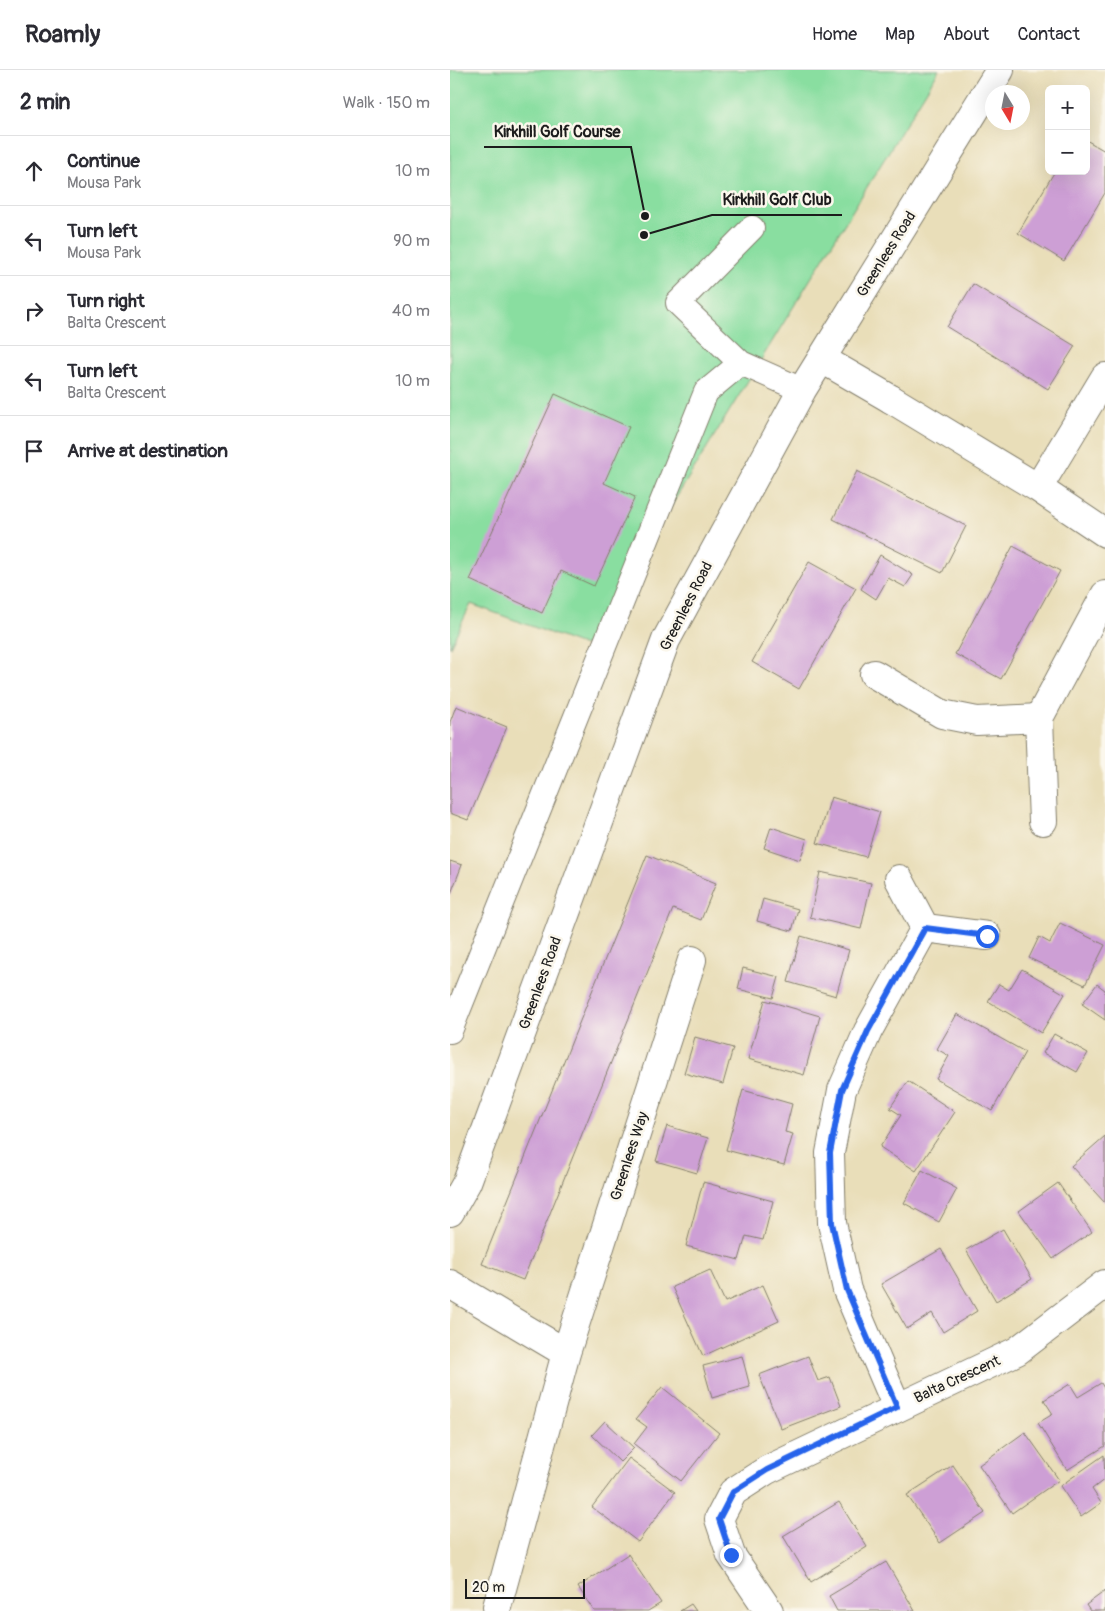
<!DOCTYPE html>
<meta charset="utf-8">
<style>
body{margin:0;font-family:Pangolin,sans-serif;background:#f7f7f7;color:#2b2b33}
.controls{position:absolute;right:15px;top:15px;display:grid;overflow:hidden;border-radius:8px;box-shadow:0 5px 20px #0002}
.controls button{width:45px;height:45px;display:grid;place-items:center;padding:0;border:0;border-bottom:1px solid #e1e1e2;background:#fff;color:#2b2b33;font:25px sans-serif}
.compass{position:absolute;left:535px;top:15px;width:45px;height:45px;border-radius:50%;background:#fff;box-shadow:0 5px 20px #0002;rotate:170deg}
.scale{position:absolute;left:15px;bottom:12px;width:120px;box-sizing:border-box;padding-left:5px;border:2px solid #1c1c1c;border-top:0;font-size:14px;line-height:18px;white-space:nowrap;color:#1c1c1c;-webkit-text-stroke:4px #fbf7ec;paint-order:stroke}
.stop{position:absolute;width:15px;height:15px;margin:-11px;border:4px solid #2563eb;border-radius:50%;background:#fff}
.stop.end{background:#2563eb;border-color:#fff;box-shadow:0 1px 5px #0008}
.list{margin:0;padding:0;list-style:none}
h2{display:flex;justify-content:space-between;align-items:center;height:65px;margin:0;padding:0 20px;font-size:21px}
h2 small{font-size:16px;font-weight:400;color:#7c7c81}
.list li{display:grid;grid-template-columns:32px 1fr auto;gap:15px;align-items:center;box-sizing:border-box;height:70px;padding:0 20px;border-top:1px solid #e1e1e2}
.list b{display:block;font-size:19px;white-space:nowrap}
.list p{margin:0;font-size:16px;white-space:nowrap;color:#7c7c81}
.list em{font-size:16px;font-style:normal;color:#7c7c81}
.icon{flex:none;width:28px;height:28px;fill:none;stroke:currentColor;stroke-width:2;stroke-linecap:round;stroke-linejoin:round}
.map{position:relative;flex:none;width:655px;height:1541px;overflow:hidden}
header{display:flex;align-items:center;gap:30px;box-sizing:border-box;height:70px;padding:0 25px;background:#fff;border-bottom:1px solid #e1e1e2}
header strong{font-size:24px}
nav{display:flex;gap:28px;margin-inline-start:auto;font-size:18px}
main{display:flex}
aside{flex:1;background:#fff}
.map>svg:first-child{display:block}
.green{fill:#89dea0;stroke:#527d5e}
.building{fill:#cd9fd5}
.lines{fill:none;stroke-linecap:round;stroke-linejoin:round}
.service-casing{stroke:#827d6a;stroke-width:26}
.pedestrian-casing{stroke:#827d6a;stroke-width:30}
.minor-casing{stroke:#827d6a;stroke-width:30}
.secondary-casing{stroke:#827d6a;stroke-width:30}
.service{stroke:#fff;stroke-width:24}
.pedestrian{stroke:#fff;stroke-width:28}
.minor{stroke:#fff;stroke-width:28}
.secondary{stroke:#fff;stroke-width:28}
.route{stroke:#2563eb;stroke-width:6}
.labels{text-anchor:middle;stroke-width:5;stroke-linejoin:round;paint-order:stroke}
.street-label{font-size:15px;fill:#1c1c1c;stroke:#fbf7ec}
.leader{fill:none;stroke:#1c1c1c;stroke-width:2}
.callout-dot{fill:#1c1c1c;stroke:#fbf7ec;stroke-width:2}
.callout-label{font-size:16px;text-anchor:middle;font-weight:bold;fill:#1c1c1c;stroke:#fbf7ec;stroke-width:5;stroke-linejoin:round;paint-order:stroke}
</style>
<header>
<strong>Roamly</strong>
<nav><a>Home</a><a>Map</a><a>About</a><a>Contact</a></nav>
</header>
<main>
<aside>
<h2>2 min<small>Walk · 150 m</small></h2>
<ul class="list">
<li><svg class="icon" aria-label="ahead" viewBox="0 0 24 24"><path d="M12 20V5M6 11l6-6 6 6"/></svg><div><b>Continue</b><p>Mousa Park</p></div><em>10 m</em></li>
<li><svg class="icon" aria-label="left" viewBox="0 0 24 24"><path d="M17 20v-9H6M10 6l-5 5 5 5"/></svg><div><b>Turn left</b><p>Mousa Park</p></div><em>90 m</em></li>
<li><svg class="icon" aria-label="right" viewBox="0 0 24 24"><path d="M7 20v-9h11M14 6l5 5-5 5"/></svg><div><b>Turn right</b><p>Balta Crescent</p></div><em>40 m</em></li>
<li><svg class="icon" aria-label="left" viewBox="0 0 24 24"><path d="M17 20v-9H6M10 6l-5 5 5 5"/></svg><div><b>Turn left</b><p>Balta Crescent</p></div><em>10 m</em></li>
<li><svg class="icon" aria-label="arrive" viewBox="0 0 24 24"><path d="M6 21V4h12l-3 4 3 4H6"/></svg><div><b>Arrive at destination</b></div></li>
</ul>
</aside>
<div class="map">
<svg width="655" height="1541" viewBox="0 0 655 1541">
<rect width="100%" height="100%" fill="#fbf7ec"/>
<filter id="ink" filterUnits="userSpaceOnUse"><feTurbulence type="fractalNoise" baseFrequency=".02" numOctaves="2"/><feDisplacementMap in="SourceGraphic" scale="10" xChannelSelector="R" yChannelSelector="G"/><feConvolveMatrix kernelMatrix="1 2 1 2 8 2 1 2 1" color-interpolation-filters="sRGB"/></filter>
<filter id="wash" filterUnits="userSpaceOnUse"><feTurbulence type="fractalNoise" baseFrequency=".0096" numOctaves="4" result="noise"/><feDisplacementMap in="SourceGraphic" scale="20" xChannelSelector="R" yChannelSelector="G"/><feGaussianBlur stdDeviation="1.12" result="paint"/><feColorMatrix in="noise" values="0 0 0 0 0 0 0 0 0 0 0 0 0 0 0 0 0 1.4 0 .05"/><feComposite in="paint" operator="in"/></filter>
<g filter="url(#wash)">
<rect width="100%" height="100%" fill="#e9deb9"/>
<!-- green -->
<path class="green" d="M 0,0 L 489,0 L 135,576 L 21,534 L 0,577 Z"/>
<g id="blocks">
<!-- building -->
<path class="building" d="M 636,70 L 655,81 L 655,123 L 614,191 L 568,163 L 605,101 L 636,101 Z
M 523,214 L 625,276 L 598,319 L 497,257 Z
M 105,324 L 179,357 L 154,413 L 185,427 L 144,516 L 111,501 L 92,543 L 20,510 Z
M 407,401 L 516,456 L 492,503 L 383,449 Z
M 563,476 L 610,501 L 551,609 L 505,584 Z
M 430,485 L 463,505 L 455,517 L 438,508 L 426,529 L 411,519 Z
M 359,492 L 406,518 L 349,619 L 302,592 Z
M 6,636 L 57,657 L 18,750 L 0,743 L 0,652 Z
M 381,727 L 430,742 L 416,787 L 367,773 Z
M 321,757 L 357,769 L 350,790 L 314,778 Z
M 197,785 L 266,813 L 251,850 L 223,839 L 73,1210 L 32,1194 Z
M 0,791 L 12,795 L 0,826 Z
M 370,802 L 421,813 L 411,859 L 360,847 Z
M 313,829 L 348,839 L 342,861 L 307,851 Z
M 610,853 L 655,875 L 635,915 L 579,888 L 589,867 L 600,873 Z
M 351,866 L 399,880 L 386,926 L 338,912 Z
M 293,898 L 329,907 L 323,928 L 288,919 Z
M 572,899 L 615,924 L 591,963 L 538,931 L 549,914 L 559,920 Z
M 647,914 L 655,920 L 655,950 L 632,934 Z
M 315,930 L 370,946 L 354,1005 L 298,989 Z
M 507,944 L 575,982 L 542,1041 L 486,1009 L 499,986 L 487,979 Z
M 604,964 L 638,983 L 627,1002 L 593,983 Z
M 245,967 L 283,978 L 273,1014 L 234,1003 Z
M 458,1011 L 505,1042 L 466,1101 L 430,1077 L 451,1045 L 440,1038 Z
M 293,1020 L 342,1034 L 335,1062 L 343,1064 L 334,1095 L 276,1080 Z
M 217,1056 L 258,1068 L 247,1103 L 206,1091 Z
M 655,1066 L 655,1133 L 621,1096 Z
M 472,1100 L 507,1119 L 489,1152 L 454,1133 Z
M 253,1112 L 323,1131 L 313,1170 L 296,1166 L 289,1190 L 236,1176 Z
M 608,1113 L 642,1162 L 603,1189 L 569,1141 Z
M 553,1159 L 582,1209 L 546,1231 L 516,1180 Z
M 491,1179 L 527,1241 L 493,1262 L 482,1243 L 457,1259 L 431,1214 Z
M 260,1200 L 275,1232 L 313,1215 L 329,1251 L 253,1286 L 222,1217 Z
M 292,1286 L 300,1317 L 262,1328 L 253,1296 Z
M 358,1286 L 368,1311 L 380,1307 L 391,1336 L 331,1359 L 309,1305 Z
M 651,1313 L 655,1320 L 655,1376 L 617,1400 L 588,1353 L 603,1344 L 594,1330 L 620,1314 L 628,1327 Z
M 212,1317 L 269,1363 L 231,1411 L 184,1374 L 197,1357 L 186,1349 Z
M 155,1351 L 184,1378 L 170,1392 L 142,1365 Z
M 575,1362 L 609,1410 L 562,1443 L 529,1395 Z
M 654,1385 L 655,1409 L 642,1419 L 651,1433 L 631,1447 L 610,1416 Z
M 179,1388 L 225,1422 L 188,1472 L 142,1437 Z
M 503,1395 L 535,1443 L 490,1473 L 457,1425 Z
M 389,1432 L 417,1477 L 361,1512 L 333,1466 Z
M 178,1484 L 211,1533 L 198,1541 L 144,1541 L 128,1517 Z
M 436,1492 L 465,1541 L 387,1541 L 379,1526 Z
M 655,1521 L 655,1541 L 640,1541 L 636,1535 Z
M 241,1534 L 246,1541 L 230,1541 Z"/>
</g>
</g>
<g filter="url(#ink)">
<use href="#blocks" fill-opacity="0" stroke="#827d6a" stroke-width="1"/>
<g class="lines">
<!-- service casing -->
<g class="service-casing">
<path id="service" d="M 302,158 L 228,233 L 291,293 L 352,320
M 0,961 L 256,322 L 291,293"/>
</g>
<!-- pedestrian casing -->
<g class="pedestrian-casing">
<path id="pedestrian" d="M 372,289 L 441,329"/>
</g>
<!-- minor casing -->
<g class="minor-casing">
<path id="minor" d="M 441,329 L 588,418 L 655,463
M 588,418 L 655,307
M 424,604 L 492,644 L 527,651 L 589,648 L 655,525
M 589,648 L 593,751
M 475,858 L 537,866
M 0,1214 L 116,1283
M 447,1337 L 397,1220 L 382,1153 L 380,1083 L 392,1020 L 418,961 L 475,858 L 449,809
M 47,1537 L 116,1283 L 242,890
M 319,1541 L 281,1485 L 269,1449 L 283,1422 L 317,1400 L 567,1281 L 655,1214"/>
</g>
<!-- secondary casing -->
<g class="secondary-casing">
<path id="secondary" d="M 0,1142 L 17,1112 L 216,570 L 352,320 L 550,0"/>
</g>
<!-- service -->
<use href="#service" class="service"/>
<!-- pedestrian -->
<use href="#pedestrian" class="pedestrian"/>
<!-- minor -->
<use href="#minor" class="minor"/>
<!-- secondary -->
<use href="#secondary" class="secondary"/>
</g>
</g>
<g class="lines" filter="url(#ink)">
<!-- route -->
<path class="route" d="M 281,1485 L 269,1449 L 283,1422 L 317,1400 L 447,1337 L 397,1220 L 382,1153 L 380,1083 L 392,1020 L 418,961 L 475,858 L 537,866"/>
</g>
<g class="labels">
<!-- street labels -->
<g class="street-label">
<text transform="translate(436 184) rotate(-58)" y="5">Greenlees Road</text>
<text transform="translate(236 536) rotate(-63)" y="5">Greenlees Road</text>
<text transform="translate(90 913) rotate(-70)" y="5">Greenlees Road</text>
<text transform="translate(179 1086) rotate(-72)" y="5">Greenlees Way</text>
<text transform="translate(507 1309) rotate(-25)" y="5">Balta Crescent</text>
</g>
</g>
<!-- callouts -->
<path class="leader" d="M195 146L181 77H34M194 165L262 145H392"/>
<g class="callout-dot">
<circle cx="195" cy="146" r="5"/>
<circle cx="194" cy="165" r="5"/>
</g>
<g class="callout-label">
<text x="107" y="67">Kirkhill Golf Course</text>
<text x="327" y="135">Kirkhill Golf Club</text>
</g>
</svg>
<div class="controls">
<button>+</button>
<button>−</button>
</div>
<svg class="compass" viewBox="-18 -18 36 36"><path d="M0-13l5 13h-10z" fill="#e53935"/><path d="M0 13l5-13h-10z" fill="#7c7c81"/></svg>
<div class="scale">20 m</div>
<div class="stop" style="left:537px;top:866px"></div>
<div class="stop end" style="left:281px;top:1485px"></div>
</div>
</main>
